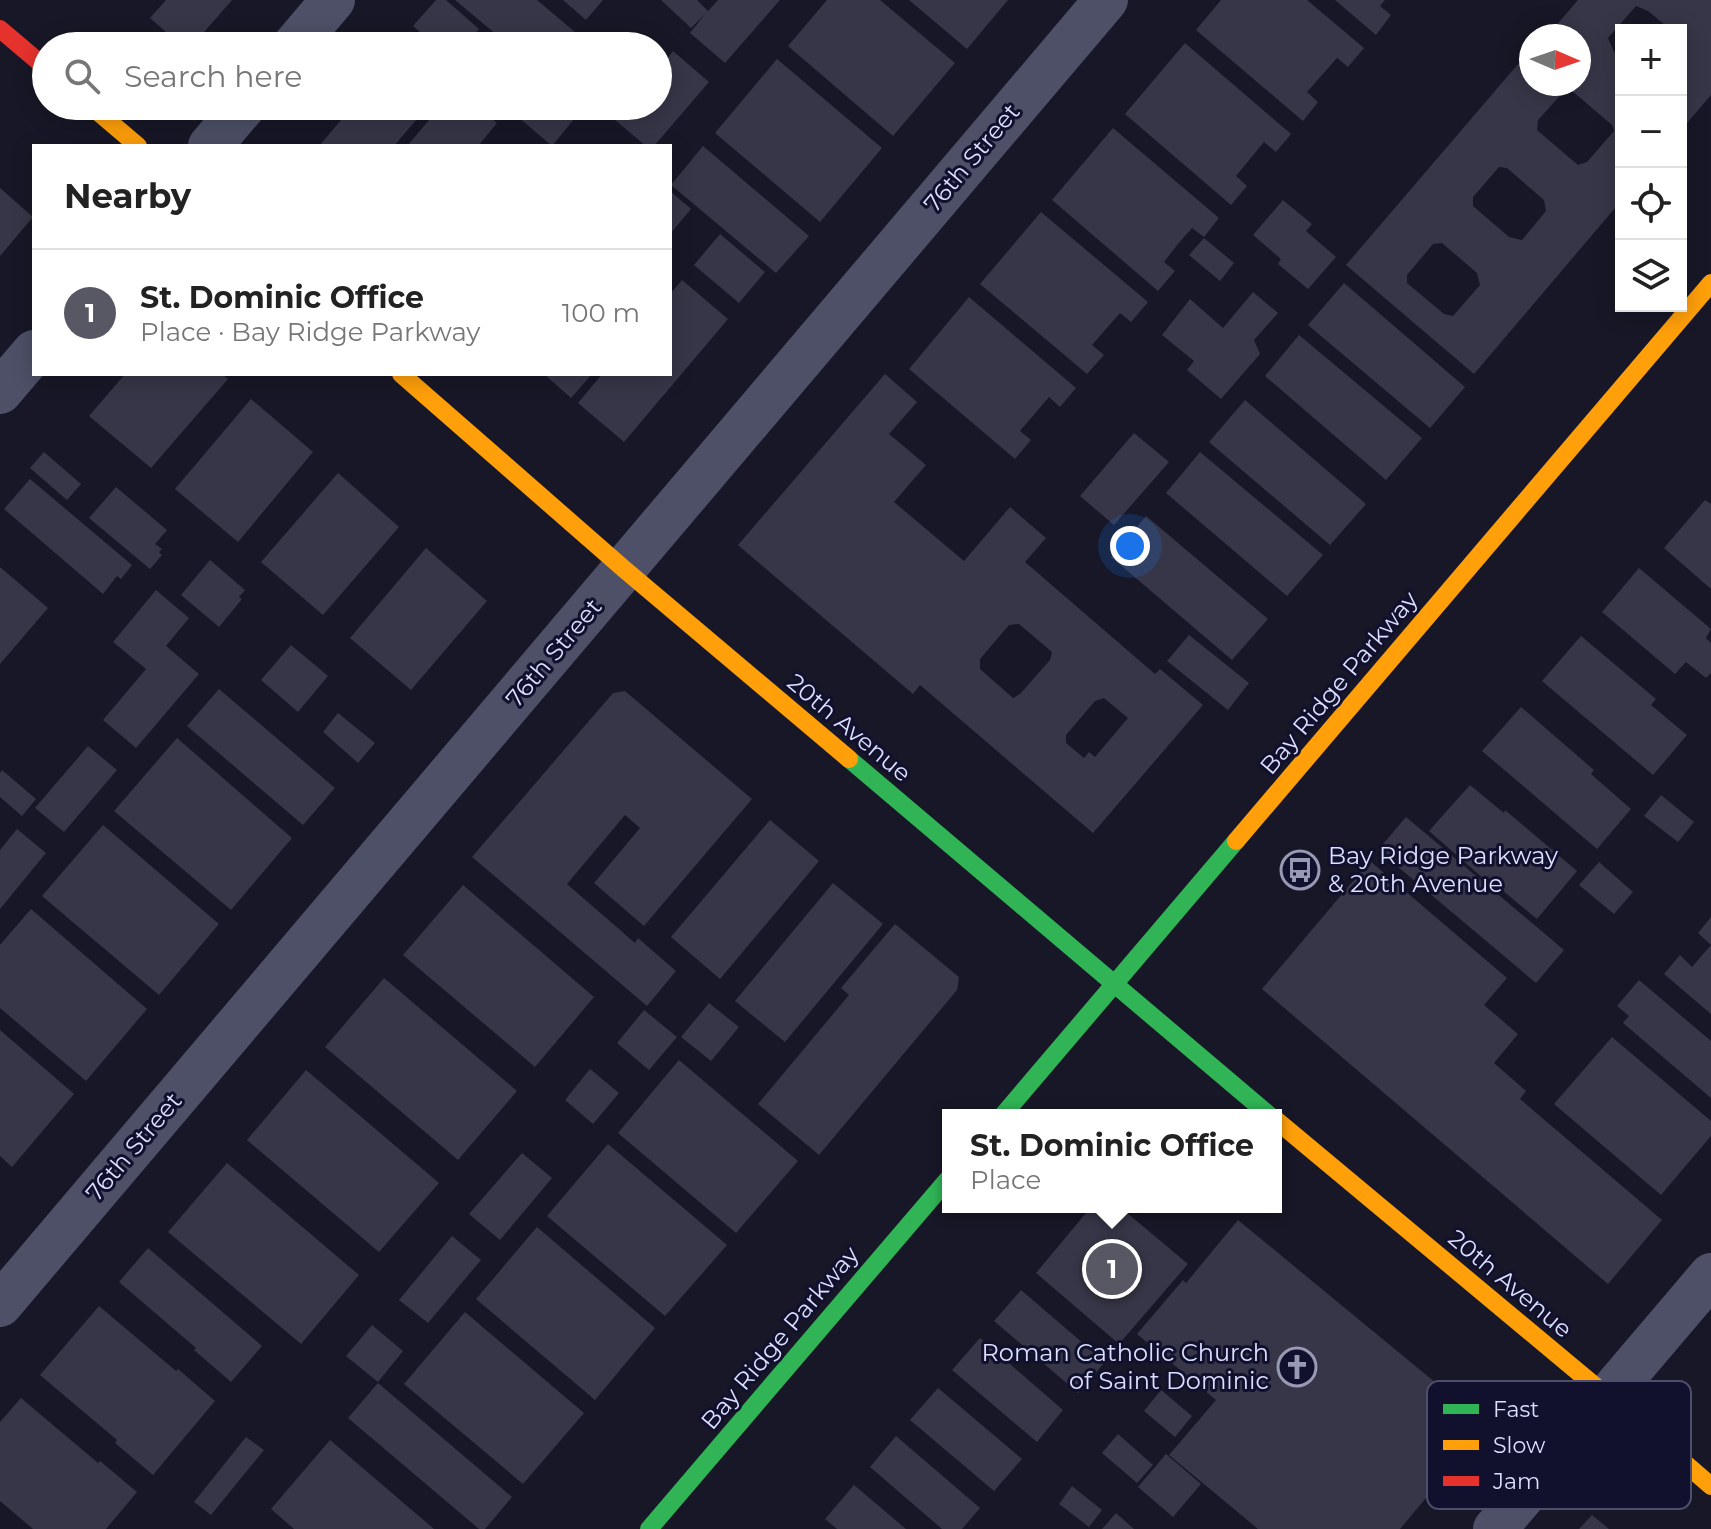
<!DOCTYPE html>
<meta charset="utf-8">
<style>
body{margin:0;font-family:Montserrat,sans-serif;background:#f6f6f6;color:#222}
.controls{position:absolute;right:24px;top:24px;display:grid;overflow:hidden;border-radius:0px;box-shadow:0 4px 20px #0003}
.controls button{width:72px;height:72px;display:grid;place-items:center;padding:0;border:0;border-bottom:2px solid #e0e0e0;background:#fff;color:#222;font:40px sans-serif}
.compass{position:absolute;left:1519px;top:24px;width:72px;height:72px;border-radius:50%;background:#fff;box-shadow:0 4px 20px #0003;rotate:92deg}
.you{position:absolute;left:1130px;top:546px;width:28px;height:28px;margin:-20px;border:6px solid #fff;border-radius:50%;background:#1a73e8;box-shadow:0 0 0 12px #1a73e833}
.badge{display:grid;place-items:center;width:52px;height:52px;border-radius:50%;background:#575863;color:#fff;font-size:26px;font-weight:700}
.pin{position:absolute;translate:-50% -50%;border:4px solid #fff;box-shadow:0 2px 8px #0006}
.popup{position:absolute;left:942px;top:1109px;width:340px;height:104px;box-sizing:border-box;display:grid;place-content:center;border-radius:0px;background:#fff;filter:drop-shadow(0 2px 6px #0005);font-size:26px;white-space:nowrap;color:#767676}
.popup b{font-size:30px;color:#222}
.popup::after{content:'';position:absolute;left:50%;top:100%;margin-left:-16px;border:16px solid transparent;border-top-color:#fff}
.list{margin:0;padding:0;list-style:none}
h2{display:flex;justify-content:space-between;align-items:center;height:104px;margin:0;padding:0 32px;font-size:34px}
h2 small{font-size:26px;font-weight:400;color:#767676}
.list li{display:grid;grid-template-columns:52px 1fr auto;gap:24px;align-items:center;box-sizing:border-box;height:128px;padding:0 32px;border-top:2px solid #e0e0e0}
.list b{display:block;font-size:30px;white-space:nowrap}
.list p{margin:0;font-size:26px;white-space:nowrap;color:#767676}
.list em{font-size:26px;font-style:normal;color:#767676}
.icon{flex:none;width:44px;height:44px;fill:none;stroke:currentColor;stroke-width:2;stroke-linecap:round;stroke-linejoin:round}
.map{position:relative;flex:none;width:1711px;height:1529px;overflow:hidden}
.search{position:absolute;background:#fff;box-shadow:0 4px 20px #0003;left:32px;top:32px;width:640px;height:88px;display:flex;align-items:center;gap:20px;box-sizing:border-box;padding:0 28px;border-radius:44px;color:#767676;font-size:30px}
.panel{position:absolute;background:#fff;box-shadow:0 4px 20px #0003;left:32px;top:144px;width:640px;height:232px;border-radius:0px}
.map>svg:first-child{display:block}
.building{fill:#363648;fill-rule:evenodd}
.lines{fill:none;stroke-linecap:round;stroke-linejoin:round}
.street{stroke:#4d5067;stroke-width:44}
.fast{stroke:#30b455;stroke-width:18}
.slow{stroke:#ff9f0a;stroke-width:18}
.jam{stroke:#e5322d;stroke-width:18}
.labels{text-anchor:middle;stroke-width:6;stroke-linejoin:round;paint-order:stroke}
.street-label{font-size:24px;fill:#dddfff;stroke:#11112d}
.poi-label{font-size:24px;fill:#dddfff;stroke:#11112d;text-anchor:start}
.key{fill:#11112d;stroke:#4e4f6c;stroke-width:2}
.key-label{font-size:22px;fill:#dddfff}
</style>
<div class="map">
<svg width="1711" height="1529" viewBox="0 0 1711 1529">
<rect width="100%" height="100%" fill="#171727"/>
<!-- building -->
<path class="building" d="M 166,0 L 232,0 L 192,46 L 182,46 L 150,18 Z
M 436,0 L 446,0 L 479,29 L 464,46 L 436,46 L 413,26 Z
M 455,0 L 537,0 L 576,33 L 564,46 L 510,46 Z
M 563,0 L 603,0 L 586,20 Z
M 661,0 L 697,0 L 708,11 L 718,0 L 780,0 L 725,63 L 690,33 L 706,13 L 691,28 Z
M 827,0 L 880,0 L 955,63 L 893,136 L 788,46 Z
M 909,0 L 1008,0 L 967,49 Z
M 1221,0 L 1307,0 L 1364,48 L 1348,67 L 1337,58 L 1307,92 L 1318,102 L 1303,121 L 1196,30 Z
M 1335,0 L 1385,0 L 1380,6 L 1391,15 L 1376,35 Z
M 1578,0 L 1711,0 L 1711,95 L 1681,130 L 1681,53 L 1685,48 L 1681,38 L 1681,30 L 1671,30 L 1648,11 L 1636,6 L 1608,38 L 1614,52 L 1621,57 L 1621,201 L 1474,374 L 1346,265 L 1531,49 L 1531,84 L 1579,84 L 1579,36 L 1547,36 ZM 1566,89 L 1571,90 L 1612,125 L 1614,131 L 1587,162 L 1578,165 L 1537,130 L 1538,120 ZM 1499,167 L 1507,168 L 1544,200 L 1546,211 L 1522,240 L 1509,237 L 1473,206 L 1473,197 ZM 1442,243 L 1477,273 L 1480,285 L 1453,316 L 1444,314 L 1407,283 L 1407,275 L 1433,244 Z
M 628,34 L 641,46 L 618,46 Z
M 1185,43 L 1291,134 L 1276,152 L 1264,142 L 1236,176 L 1247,186 L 1231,205 L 1125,114 Z
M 673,51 L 709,82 L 654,146 L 646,146 L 615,120 L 620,114 L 611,106 L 658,106 L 658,60 L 663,64 Z
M 777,59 L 882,148 L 820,222 L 715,133 Z
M 353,106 L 428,106 L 394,146 L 319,146 Z
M 441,106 L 478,106 L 497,123 L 478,146 L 407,146 Z
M 505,106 L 570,106 L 579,113 L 552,146 Z
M 1113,128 L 1219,218 L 1204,237 L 1192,228 L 1178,244 L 1164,262 L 1175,271 L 1158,291 L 1052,200 Z
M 703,146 L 809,236 L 776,273 L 671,185 Z
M 0,188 L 33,217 L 0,256 Z
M 670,191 L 691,209 L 670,234 Z
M 1283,200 L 1312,224 L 1306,231 L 1336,257 L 1308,289 L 1278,264 L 1281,259 L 1253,235 Z
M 1041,212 L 1148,302 L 1131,322 L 1120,313 L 1092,345 L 1104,355 L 1087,374 L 980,284 Z
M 720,234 L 765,272 L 739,303 L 694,265 Z
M 1204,238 L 1234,263 L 1220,281 L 1189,255 Z
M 682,280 L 728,319 L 624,442 L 578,403 L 602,374 L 670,374 L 670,294 Z
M 1344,283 L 1465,387 L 1430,428 L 1308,325 Z
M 1253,292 L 1278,313 L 1254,340 L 1260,354 L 1221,399 L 1187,370 L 1194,361 L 1162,335 L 1190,299 L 1223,328 Z
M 969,297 L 1076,388 L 1060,407 L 1049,397 L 1020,431 L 1031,440 L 1015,459 L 909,369 Z
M 1299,335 L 1422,438 L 1386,480 L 1265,376 Z
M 125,374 L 222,374 L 228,379 L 151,468 L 89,416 Z
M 544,374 L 592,374 L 571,398 Z
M 885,374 L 917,402 L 889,434 L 926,465 L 894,502 L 964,561 L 1010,507 L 1046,538 L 1025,562 L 1155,674 L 1160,669 L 1203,705 L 1093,833 L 920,685 L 913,694 L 738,545 ZM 1019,624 L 1052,652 L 1050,660 L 1020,694 L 1013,698 L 980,669 L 980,659 L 1009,625 ZM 1104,698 L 1128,718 L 1095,757 L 1089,752 L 1084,758 L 1066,743 L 1066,735 L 1095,701 Z
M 251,399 L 313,452 L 238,542 L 175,489 Z
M 1245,400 L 1366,504 L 1330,545 L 1209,442 Z
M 1134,433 L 1169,462 L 1114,525 L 1080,496 Z
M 44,452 L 81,484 L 67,500 L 30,468 Z
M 1200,452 L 1323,555 L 1287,596 L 1166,493 Z
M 338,473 L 399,527 L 323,615 L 261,562 Z
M 30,479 L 132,565 L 121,579 L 117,576 L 103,594 L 4,509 Z
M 116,487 L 167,530 L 155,544 L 162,549 L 159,552 L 162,555 L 150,569 L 89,518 Z
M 1705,500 L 1711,504 L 1711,589 L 1664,548 Z
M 1146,516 L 1268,619 L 1232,660 L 1111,557 Z
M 426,548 L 487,601 L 411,690 L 350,638 Z
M 210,560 L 245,590 L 239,597 L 242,599 L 219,627 L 181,595 Z
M 0,567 L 48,608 L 0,664 Z
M 1639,568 L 1711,629 L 1706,638 L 1711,643 L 1711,673 L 1706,678 L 1686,662 L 1675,674 L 1602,612 Z
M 156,590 L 189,618 L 166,646 L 199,674 L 136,748 L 103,720 L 146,669 L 113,642 Z
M 1189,635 L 1249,683 L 1228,710 L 1167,661 Z
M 1581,636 L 1656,699 L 1651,705 L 1687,735 L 1653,775 L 1542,681 Z
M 291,645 L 328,676 L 298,712 L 261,680 Z
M 219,689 L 335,788 L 303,825 L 187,726 Z
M 625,691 L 752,799 L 644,926 L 594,883 L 640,828 L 625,815 L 567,884 L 635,943 L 638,938 L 676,971 L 647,1006 L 472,857 L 613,693 Z
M 1521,707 L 1594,770 L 1591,774 L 1631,809 L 1597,849 L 1482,751 Z
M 338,713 L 375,743 L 358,763 L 323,732 Z
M 177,738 L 292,838 L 231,910 L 114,811 Z
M 88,746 L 117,770 L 64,832 L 35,808 Z
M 2,770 L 36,799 L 22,816 L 0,797 L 0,773 Z
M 1470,785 L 1504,813 L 1505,810 L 1577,871 L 1537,919 L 1502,890 L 1500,893 L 1429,831 Z
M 1661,795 L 1694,822 L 1678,842 L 1644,816 Z
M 1406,817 L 1564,950 L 1536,983 L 1378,850 Z
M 770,820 L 819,861 L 720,979 L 671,937 Z
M 103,825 L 219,924 L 159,995 L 42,896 Z
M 17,829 L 46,853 L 0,909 L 0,850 Z
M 1370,861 L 1507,978 L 1484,1005 L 1518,1034 L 1494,1063 L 1526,1091 L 1520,1099 L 1662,1220 L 1608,1284 L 1262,989 Z
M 1599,862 L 1633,892 L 1614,914 L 1579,885 Z
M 833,883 L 883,924 L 785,1042 L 735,1001 Z
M 463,885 L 594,997 L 535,1067 L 403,955 Z
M 31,909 L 147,1009 L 86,1081 L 0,1008 L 0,945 Z
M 1711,917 L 1711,1014 L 1664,974 L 1680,955 L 1692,967 L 1711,945 L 1698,933 Z
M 895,924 L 959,977 L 957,990 L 819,1155 L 758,1104 L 849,995 L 841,988 Z
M 384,978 L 517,1091 L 458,1160 L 325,1047 Z
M 1639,980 L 1711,1041 L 1711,1098 L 1623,1023 L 1629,1016 L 1617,1006 Z
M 709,1003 L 739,1027 L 711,1061 L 681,1037 Z
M 644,1010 L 677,1037 L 649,1070 L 617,1043 Z
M 0,1030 L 74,1094 L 12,1167 L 0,1156 Z
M 1612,1037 L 1711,1121 L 1711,1136 L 1661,1195 L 1554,1104 Z
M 679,1060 L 798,1161 L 736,1233 L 618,1133 Z
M 590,1069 L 619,1093 L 593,1124 L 565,1100 Z
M 306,1070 L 439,1183 L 379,1252 L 247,1140 Z
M 608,1144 L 727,1245 L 665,1316 L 547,1216 Z
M 522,1153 L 552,1178 L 500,1240 L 469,1214 Z
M 227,1163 L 359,1275 L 301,1344 L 168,1232 Z
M 1091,1207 L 1120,1207 L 1188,1264 L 1119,1344 L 1036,1273 Z
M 1238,1220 L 1487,1425 L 1400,1529 L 1258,1529 L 1169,1455 L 1216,1400 L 1137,1334 L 1183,1280 L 1186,1283 Z
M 537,1227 L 655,1328 L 595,1400 L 476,1299 Z
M 452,1236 L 481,1260 L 428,1323 L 399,1300 Z
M 148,1248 L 262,1346 L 231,1382 L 194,1350 L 196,1348 L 119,1282 Z
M 1021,1290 L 1105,1362 L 1078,1393 L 994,1321 Z
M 99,1306 L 176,1371 L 178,1369 L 215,1401 L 153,1475 L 115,1443 L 117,1440 L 40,1375 Z
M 465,1312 L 584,1413 L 523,1484 L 404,1384 Z
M 372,1325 L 403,1351 L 378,1382 L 346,1356 Z
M 980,1338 L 1063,1410 L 1037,1442 L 952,1370 Z
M 378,1383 L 512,1497 L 485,1529 L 479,1529 L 348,1418 Z
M 938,1388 L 1022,1459 L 994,1491 L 910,1420 Z
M 1161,1390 L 1192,1416 L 1175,1437 L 1144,1411 Z
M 21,1398 L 98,1463 L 100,1461 L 137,1492 L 106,1529 L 33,1529 L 0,1501 L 0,1422 Z
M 1118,1434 L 1153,1465 L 1137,1483 L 1102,1453 Z
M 896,1436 L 980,1508 L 962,1529 L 942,1529 L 870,1467 Z
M 246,1437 L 264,1450 L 211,1515 L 194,1502 Z
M 330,1440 L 434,1529 L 294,1529 L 271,1509 Z
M 1166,1454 L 1201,1484 L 1173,1517 L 1138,1487 Z
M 854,1485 L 906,1529 L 837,1529 L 825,1519 Z
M 1072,1486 L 1102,1510 L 1089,1527 L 1059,1504 Z
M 1116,1513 L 1134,1529 L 1102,1529 Z
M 1592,1515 L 1609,1529 L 1579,1529 Z"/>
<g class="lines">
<!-- street -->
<path class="street" d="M 294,46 L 333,0
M 210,146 L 244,106
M 0,392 L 34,352
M 0,1305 L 1106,0
M 1495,1529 L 1711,1275"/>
<!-- fast -->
<path class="fast" d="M 849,759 L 1269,1115
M 1003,1115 L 1236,841
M 649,1529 L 948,1179"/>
<!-- slow -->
<path class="slow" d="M 91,106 L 138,146
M 401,374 L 624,569 L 849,759
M 1236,841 L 1711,283
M 1276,1120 L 1607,1396 L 1711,1486"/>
<!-- jam -->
<path class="jam" d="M 0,29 L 46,68"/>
</g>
<!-- icons -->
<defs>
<g id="bus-ring" transform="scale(2)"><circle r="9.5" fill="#11112d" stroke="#9899b3" stroke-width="1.5"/><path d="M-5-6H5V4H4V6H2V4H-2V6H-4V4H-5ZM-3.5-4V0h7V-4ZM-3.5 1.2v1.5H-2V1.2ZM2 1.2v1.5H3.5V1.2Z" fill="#9899b3"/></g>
<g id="church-ring" transform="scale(2)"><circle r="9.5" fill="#11112d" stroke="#9899b3" stroke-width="1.5"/><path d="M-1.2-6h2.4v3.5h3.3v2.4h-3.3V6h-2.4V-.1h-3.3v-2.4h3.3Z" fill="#9899b3"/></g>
</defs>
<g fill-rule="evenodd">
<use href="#bus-ring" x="1300" y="870"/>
<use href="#church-ring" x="1297" y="1367"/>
</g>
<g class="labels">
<!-- street labels -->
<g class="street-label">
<text transform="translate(972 158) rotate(-50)" y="8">76th Street</text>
<text transform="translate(554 653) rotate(-50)" y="8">76th Street</text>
<text transform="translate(1339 683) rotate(-50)" y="8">Bay Ridge Parkway</text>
<text transform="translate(849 728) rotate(40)" y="8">20th Avenue</text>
<text transform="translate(134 1147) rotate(-50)" y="8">76th Street</text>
<text transform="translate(1510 1284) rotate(40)" y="8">20th Avenue</text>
<text transform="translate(780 1338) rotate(-50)" y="8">Bay Ridge Parkway</text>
</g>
<!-- poi labels -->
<g class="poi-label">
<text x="1328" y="864">Bay Ridge Parkway<tspan x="1328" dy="28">&amp; 20th Avenue</tspan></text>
<text x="1269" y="1361" text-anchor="end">Roman Catholic Church<tspan x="1269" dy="28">of Saint Dominic</tspan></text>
</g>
</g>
<!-- legend -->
<rect x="1427" y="1381" width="264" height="128" rx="12" class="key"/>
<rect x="1443" y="1404" width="36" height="10" fill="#30b455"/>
<rect x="1443" y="1440" width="36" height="10" fill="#ff9f0a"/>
<rect x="1443" y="1476" width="36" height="10" fill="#e5322d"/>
<g class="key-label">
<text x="1493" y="1417">Fast</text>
<text x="1493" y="1453">Slow</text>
<text x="1493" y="1489">Jam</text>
</g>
</svg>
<div class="controls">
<button>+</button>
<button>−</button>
<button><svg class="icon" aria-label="locate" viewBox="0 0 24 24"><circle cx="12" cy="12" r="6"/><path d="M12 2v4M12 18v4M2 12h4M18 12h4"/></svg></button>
<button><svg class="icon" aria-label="layers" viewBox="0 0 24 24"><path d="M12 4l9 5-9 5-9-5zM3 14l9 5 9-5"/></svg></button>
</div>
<svg class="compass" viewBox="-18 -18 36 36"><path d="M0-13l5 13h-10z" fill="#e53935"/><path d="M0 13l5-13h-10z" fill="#767676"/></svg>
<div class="you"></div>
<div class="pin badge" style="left:1112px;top:1269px">1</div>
<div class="popup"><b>St. Dominic Office</b>Place</div>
<div class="search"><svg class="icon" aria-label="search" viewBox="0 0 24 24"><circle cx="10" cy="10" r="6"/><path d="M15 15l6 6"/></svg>Search here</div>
<section class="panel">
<h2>Nearby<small></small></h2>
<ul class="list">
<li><span class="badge">1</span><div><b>St. Dominic Office</b><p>Place · Bay Ridge Parkway</p></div><em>100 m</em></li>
</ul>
</section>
</div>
